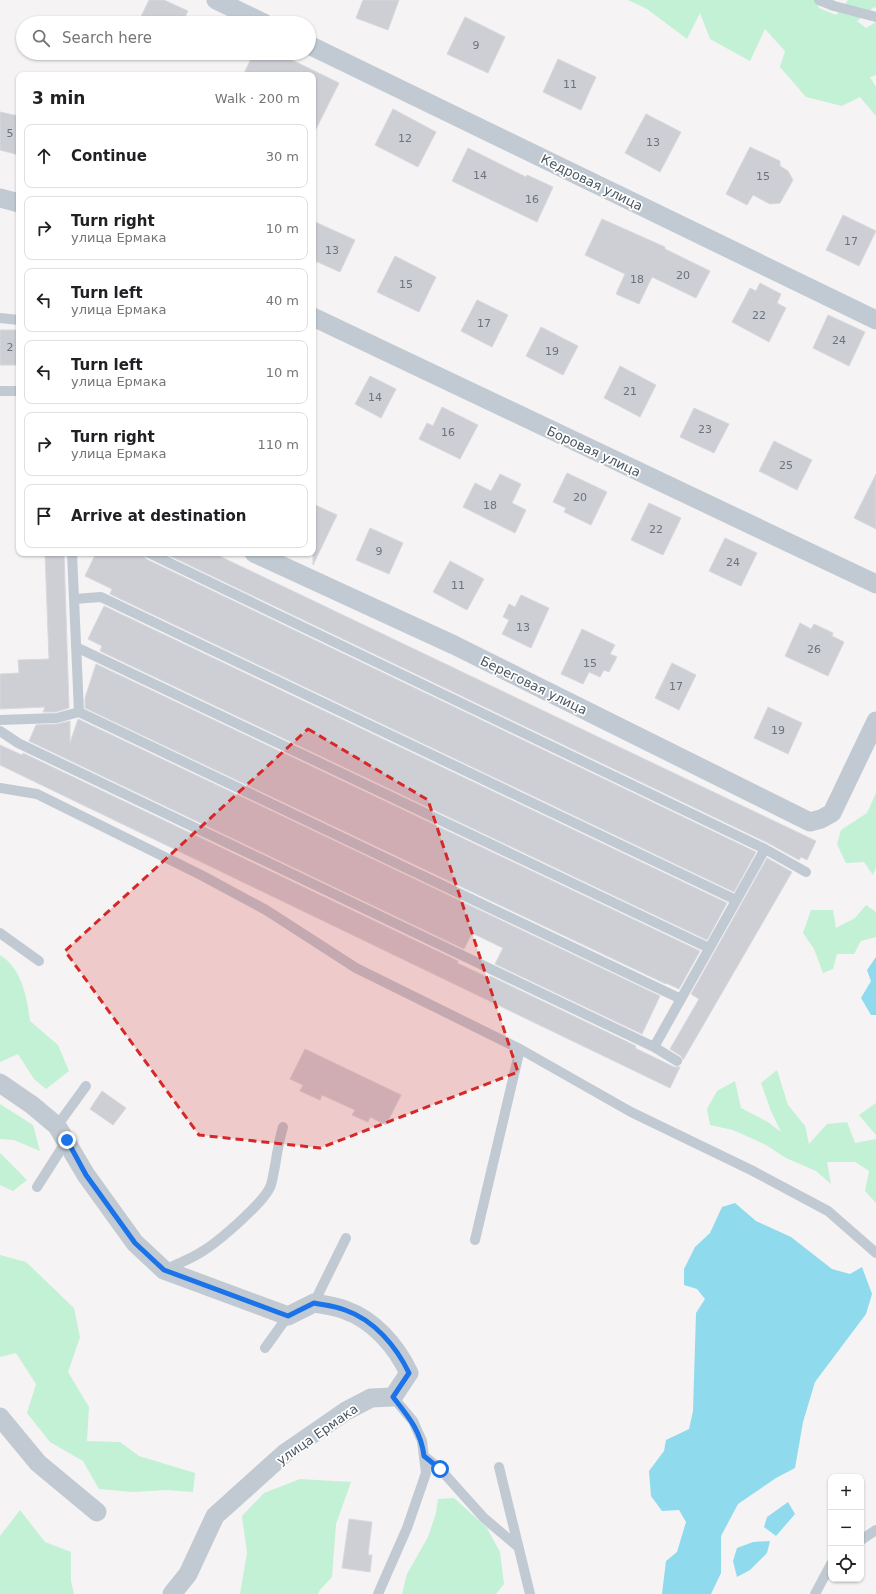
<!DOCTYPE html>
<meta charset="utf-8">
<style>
body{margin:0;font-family:"DejaVu Sans",sans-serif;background:#f6f6f6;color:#202124}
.controls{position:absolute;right:12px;bottom:12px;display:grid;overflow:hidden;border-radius:8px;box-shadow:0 1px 3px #0004}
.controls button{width:36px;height:36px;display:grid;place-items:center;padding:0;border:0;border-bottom:1px solid #e0e0e0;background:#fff;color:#202124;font:20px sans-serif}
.stop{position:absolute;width:12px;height:12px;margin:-9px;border:3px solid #1a73e8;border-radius:50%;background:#fff}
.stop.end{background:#1a73e8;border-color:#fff;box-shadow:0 1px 4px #0008}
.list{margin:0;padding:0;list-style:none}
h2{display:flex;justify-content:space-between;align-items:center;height:52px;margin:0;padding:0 16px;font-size:17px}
h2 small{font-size:13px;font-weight:400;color:#757577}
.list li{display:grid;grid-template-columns:26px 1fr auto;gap:12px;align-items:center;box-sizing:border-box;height:64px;margin:0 8px 8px;padding:0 8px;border:1px solid #e0e0e0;border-radius:8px}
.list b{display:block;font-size:15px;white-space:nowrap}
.list p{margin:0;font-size:13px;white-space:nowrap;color:#757577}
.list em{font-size:13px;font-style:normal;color:#757577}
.icon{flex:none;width:22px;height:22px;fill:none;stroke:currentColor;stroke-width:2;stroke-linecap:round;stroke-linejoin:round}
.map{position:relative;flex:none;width:876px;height:1594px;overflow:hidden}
.search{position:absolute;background:#fff;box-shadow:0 1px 3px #0004;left:16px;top:16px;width:300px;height:44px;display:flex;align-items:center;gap:10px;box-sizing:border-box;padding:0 14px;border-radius:22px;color:#757577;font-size:15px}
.panel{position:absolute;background:#fff;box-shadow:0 1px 3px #0004;left:16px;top:72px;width:300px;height:484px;border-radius:8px}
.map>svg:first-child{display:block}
.green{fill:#c3f1d5}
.water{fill:#90daee}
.building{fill:#cdcfd5;stroke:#d7d9de}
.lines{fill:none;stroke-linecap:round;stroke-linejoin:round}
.service{stroke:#c1cad2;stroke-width:10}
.minor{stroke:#c1cad2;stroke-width:19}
.route{stroke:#1a73e8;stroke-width:5}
.marked{fill:#d62828;fill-opacity:0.2;stroke:#d62828;stroke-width:3;stroke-dasharray:8 5;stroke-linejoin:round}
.labels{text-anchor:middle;stroke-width:3.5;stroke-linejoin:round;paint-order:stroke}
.number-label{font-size:11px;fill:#6b747e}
.street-label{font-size:13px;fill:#4a5661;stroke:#fff}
</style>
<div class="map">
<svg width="876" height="1594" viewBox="0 0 876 1594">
<rect width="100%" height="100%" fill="#f5f3f3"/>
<!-- green -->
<path class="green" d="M 628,0 L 816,0 L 819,8 L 836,15 L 848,0 L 876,0 L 876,8 L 874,7 L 857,21 L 866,28 L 876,22 L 876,75 L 870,77 L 876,87 L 876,116 L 860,97 L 842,106 L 806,97 L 780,67 L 785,51 L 765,29 L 750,61 L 710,39 L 700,13 L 687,39 L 647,9 Z
M 876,793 L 876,867 L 873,875 L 864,862 L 846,863 L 837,844 L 841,830 L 867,813 Z
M 866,905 L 876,912 L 876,937 L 861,941 L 854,954 L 837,954 L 833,969 L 823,973 L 814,949 L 803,933 L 811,910 L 833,910 L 836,928 L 855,918 Z
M 0,955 C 22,969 27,997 30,1021 L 58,1045 L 69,1071 L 46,1089 L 34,1079 L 18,1054 L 0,1062 Z
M 777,1070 L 788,1105 L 805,1126 L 809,1144 L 827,1124 L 847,1122 L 855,1143 L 876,1139 L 876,1203 L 865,1191 L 869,1171 L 855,1162 L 827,1162 L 831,1184 L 816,1171 L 786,1158 L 766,1145 L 733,1130 L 710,1125 L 707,1109 L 717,1091 L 735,1081 L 741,1108 L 768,1122 L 781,1132 L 771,1111 L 761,1083 Z
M 876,1103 L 876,1135 L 859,1115 Z
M 0,1104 L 33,1125 L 40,1151 L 14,1140 L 0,1139 Z
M 0,1153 L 27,1180 L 13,1191 L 0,1185 Z
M 0,1255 L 26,1262 L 74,1308 L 80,1337 L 68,1372 L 89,1407 L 87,1441 L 120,1442 L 139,1456 L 195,1473 L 193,1492 L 166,1490 L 133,1492 L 99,1489 L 83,1461 L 50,1442 L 27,1413 L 36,1384 L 16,1353 L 0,1357 Z
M 300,1479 L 351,1482 L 336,1524 L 332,1577 L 320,1590 L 318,1594 L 240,1594 L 247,1553 L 242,1516 L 264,1493 Z
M 454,1498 L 487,1528 L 500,1552 L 504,1584 L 496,1594 L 402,1594 L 407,1574 L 428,1537 L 436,1513 L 438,1499 Z
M 20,1510 L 45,1542 L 71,1552 L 71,1581 L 74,1594 L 0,1594 L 0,1536 Z"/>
<!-- water -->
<path class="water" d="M 876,957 L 876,1015 L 871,1015 L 861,998 L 871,981 L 867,970 Z
M 735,1203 L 756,1221 L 791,1237 L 832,1269 L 850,1274 L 862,1267 L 872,1294 L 866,1314 L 815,1382 L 803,1422 L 795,1468 L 776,1478 L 738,1504 L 721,1536 L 721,1573 L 711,1594 L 662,1594 L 666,1561 L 677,1552 L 686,1522 L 679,1510 L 662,1511 L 651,1496 L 649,1471 L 664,1451 L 666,1440 L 689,1429 L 693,1411 L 696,1313 L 705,1299 L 697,1289 L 684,1285 L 684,1269 L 695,1247 L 710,1233 L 722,1207 Z
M 788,1502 L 795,1514 L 776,1536 L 764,1527 L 767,1517 Z
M 770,1541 L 767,1553 L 750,1570 L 737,1577 L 733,1561 L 737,1548 L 753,1542 Z"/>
<!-- building -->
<path class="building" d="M 149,0 L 164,0 L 188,11 L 182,23 L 138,23 Z
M 363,0 L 399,0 L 388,30 L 356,18 Z
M 465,17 L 505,37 L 488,73 L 447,54 Z
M 254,53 L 293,53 L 290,59 L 339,83 L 313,135 L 313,75 L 243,75 Z
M 558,59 L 596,77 L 581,110 L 543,92 Z
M 393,109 L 436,132 L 418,167 L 375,145 Z
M 0,112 L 19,116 L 19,155 L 0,150 Z
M 646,114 L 681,132 L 660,172 L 625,153 Z
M 750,147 L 780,161 L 780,166 L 788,171 L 793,180 L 780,203 L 770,204 L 753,195 L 747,205 L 726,194 Z
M 468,148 L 526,177 L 527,175 L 553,187 L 537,222 L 452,181 Z
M 843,215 L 876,231 L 859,266 L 826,250 Z
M 602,219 L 665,247 L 665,249 L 710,271 L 696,298 L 652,277 L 639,304 L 616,294 L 625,274 L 585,255 Z
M 313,221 L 355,240 L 340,272 L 313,260 Z
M 395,256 L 436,277 L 419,312 L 377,292 Z
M 760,283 L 781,294 L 777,303 L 786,308 L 769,342 L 732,322 L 750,288 L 756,291 Z
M 477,300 L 508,315 L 492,347 L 461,331 Z
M 828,315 L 865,332 L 849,366 L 813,348 Z
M 541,327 L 578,346 L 563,375 L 526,356 Z
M 0,330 L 19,330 L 19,365 L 0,365 Z
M 620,366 L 656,385 L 640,417 L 604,398 Z
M 370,376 L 396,389 L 381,418 L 355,404 Z
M 442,407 L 478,425 L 460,459 L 419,439 L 427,423 L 433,426 Z
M 694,408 L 729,424 L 714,453 L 680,437 Z
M 774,441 L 812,460 L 797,490 L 759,471 Z
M 567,473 L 607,492 L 591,525 L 564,512 L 566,508 L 553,502 Z
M 500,474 L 521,484 L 512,503 L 526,510 L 515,533 L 463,507 L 475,483 L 491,491 Z
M 876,474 L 876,529 L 854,518 Z
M 649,503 L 681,518 L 663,555 L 631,540 Z
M 313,504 L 337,515 L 313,565 Z
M 370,528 L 403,543 L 389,574 L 356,560 Z
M 725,538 L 757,553 L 741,586 L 709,571 Z
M 45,553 L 64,553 L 69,708 L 56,712 L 43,712 L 45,707 L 0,709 L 0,674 L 19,673 L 18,660 L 49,659 Z
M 96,553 L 143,553 L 146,559 L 756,852 L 734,892 L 110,594 L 112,589 L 85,576 Z
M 164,553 L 213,553 L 816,841 L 807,860 L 801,857 L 799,860 L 768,843 Z
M 450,561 L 484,579 L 467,610 L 433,592 Z
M 521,595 L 549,608 L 531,648 L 502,634 L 509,620 L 503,617 L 509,604 L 515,607 Z
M 104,606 L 727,903 L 707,940 L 100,651 L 102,646 L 88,639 Z
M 800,623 L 811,629 L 814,624 L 833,633 L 832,636 L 844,642 L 828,676 L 785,656 Z
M 582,629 L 615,645 L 610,654 L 617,657 L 609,672 L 604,670 L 600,677 L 589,672 L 583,684 L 561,674 Z
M 672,663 L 696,675 L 679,710 L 655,698 Z
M 96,664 L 700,951 L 679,989 L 666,983 L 666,984 L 85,708 L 85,698 Z
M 768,707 L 802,723 L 788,754 L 754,738 Z
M 78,719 L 660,996 L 642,1034 L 495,964 L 503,948 L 472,933 L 464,949 L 29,741 L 36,725 L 57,724 L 70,721 L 70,743 Z
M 0,745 L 22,755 L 23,753 L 458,961 L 457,963 L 489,978 L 490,976 L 636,1046 L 635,1048 L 674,1067 L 680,1067 L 670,1088 L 0,765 Z
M 767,858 L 792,872 L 683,1060 L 681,1056 L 670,1049 L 699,999 L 691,994 Z
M 305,1049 L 401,1095 L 386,1125 L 370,1117 L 368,1122 L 352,1115 L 355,1110 L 322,1095 L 320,1100 L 300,1091 L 303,1085 L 290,1079 Z
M 102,1091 L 126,1108 L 113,1125 L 90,1109 Z
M 349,1519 L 372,1522 L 368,1555 L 372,1555 L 370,1572 L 342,1568 Z"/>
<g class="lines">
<!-- service -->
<path class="service" d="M 819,0 L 834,6 L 876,17
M 0,318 L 19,320
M 0,391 L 19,391
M 149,553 L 765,849 L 806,872
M 74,599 L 101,597 L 736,900
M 76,647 L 709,948
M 79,712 L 681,999
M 0,720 L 57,718 L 79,712 L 72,553
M 0,731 L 18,743 L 654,1047 L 677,1061
M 0,788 L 37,794 L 201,875 L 266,910 L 356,968 L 520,1049 L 631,1112 L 751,1170 L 828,1211 L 876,1253
M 0,933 L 39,961
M 654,1047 L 765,849
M 57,1126 L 86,1086
M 37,1187 L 67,1140
M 475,1240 L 520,1049
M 164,1270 C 177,1264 191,1259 203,1251 C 219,1241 265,1202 271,1185 C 276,1166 277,1146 283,1127
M 314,1303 L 346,1238
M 265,1348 L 288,1316
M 424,1456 L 440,1469 L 484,1518 L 517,1546
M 499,1467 L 530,1594
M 861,1540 L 876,1530
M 378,1594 L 407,1528 L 426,1473 L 422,1441 L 413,1421 L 393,1397
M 815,1594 L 831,1564"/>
<!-- minor -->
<path class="minor" d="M 216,0 L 264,23
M 309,45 L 876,320
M 0,198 L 19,203
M 313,317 L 876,584
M 254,553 L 454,645 L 810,822 L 821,819 L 832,813 L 876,721
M 0,1083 L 32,1105 L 57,1126 L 86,1175 L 135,1243 L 164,1270 L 288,1316 L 314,1303 C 324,1305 335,1306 345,1310 C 374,1320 396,1346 409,1373 L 393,1397 L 371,1398 L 346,1411 L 285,1453 L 215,1516 L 188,1574 L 172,1594
M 0,1417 L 38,1463 L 97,1512"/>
</g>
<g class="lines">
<!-- route -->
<path class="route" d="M 67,1140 L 86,1175 L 135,1243 L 164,1270 L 288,1316 L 314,1303 C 324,1305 335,1306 345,1310 C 374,1320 396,1346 409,1373 L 393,1397 C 408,1416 421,1431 424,1456 L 440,1469"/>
</g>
<!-- marked area -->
<path class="marked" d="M 308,729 L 428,800 L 518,1072 L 320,1148 L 199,1135 L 65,951 Z"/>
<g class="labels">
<!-- number labels -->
<g class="number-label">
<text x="476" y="49">9</text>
<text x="570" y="88">11</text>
<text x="10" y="137">5</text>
<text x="405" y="142">12</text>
<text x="653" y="146">13</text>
<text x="480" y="179">14</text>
<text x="763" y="180">15</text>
<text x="532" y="203">16</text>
<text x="851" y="245">17</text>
<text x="332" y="254">13</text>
<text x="683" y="279">20</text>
<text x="637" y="283">18</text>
<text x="406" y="288">15</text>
<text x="759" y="319">22</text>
<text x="484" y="327">17</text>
<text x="839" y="344">24</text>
<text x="10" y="351">2</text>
<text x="552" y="355">19</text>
<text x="630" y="395">21</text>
<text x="375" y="401">14</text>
<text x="705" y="433">23</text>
<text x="448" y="436">16</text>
<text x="786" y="469">25</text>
<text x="580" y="501">20</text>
<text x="490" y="509">18</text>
<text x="656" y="533">22</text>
<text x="379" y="555">9</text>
<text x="733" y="566">24</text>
<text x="458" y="589">11</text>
<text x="523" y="631">13</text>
<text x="814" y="653">26</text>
<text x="590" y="667">15</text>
<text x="676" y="690">17</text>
<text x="778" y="734">19</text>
</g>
<!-- street labels -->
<g class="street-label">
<text transform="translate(592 182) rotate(26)" y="5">Кедровая улица</text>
<text transform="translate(594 451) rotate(25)" y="5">Боровая улица</text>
<text transform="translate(534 685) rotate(26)" y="5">Береговая улица</text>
<text transform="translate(317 1434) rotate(-35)" y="5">улица Ермака</text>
</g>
</g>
</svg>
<div class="controls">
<button>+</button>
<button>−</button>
<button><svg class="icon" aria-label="locate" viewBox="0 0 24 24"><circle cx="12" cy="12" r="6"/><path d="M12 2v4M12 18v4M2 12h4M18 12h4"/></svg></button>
</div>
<div class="stop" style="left:440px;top:1469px"></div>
<div class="stop end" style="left:67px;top:1140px"></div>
<div class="search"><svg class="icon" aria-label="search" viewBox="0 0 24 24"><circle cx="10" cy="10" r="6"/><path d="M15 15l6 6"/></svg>Search here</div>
<section class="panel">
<h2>3 min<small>Walk · 200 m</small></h2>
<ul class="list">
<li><svg class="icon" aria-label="ahead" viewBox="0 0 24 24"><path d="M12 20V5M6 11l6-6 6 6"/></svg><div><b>Continue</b></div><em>30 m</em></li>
<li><svg class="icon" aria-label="right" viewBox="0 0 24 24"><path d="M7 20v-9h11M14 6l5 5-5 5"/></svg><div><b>Turn right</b><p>улица Ермака</p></div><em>10 m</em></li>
<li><svg class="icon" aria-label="left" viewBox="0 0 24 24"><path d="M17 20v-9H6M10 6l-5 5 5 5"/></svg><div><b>Turn left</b><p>улица Ермака</p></div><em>40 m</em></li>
<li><svg class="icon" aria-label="left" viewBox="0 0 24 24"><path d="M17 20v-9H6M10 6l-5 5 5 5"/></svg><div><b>Turn left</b><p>улица Ермака</p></div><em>10 m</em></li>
<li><svg class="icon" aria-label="right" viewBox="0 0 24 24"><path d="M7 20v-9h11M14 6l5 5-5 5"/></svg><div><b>Turn right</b><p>улица Ермака</p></div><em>110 m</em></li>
<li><svg class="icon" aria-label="arrive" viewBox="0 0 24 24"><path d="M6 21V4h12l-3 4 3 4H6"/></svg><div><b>Arrive at destination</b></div></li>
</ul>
</section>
</div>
